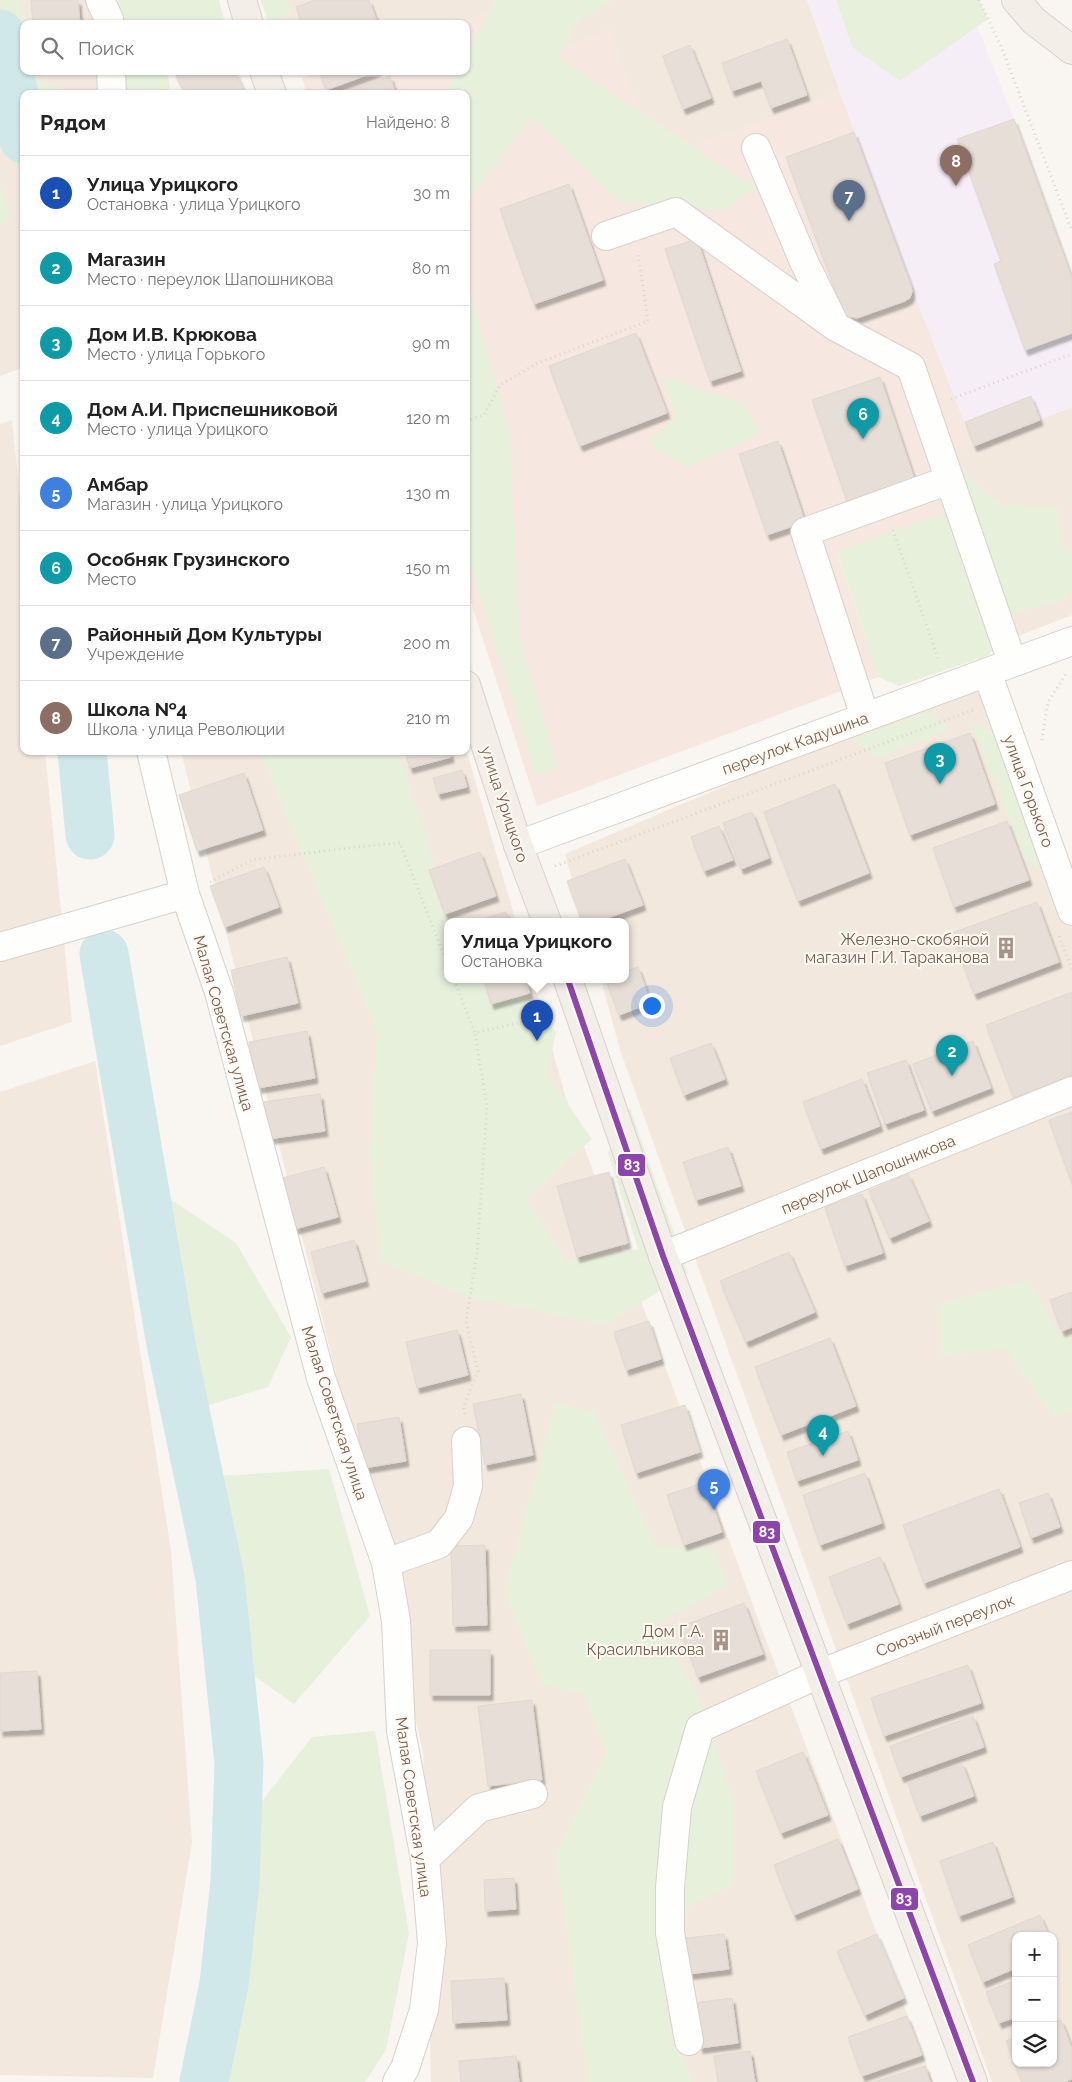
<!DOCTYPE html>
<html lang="ru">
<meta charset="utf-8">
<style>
body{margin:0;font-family:Raleway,sans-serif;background:#f6f6f6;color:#222}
.controls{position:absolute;right:15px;bottom:15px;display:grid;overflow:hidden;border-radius:10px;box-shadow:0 1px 4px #0004}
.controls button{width:45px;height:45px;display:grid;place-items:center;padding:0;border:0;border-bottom:1px solid #e0e0e0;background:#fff;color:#222;font:25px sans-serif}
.you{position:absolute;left:651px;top:1005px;width:18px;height:18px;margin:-12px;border:4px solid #fff;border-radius:50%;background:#1a73e8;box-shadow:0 0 0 8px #1a73e833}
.badge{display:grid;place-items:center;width:32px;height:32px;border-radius:50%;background:#0f766e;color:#fff;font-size:16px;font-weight:700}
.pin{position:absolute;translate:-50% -41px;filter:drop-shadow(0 1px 2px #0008)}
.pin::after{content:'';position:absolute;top:26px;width:18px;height:15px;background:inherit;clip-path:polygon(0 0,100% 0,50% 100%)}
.popup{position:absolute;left:444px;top:918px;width:185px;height:65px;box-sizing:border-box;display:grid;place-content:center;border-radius:10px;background:#fff;filter:drop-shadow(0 1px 4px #0005);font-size:16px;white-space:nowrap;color:#767676}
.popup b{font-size:19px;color:#222}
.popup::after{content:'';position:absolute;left:50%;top:100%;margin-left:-10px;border:10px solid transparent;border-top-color:#fff}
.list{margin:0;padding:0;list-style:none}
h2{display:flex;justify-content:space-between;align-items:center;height:65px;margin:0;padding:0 20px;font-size:21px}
h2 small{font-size:16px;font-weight:400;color:#767676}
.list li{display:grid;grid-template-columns:32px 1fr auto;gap:15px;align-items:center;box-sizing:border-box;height:75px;padding:0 20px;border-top:1px solid #e0e0e0}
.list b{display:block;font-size:19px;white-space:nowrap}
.list p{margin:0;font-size:16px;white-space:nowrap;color:#767676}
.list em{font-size:16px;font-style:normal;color:#767676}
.icon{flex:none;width:28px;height:28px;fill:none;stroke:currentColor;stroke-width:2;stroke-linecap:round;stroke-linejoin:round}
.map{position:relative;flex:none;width:1072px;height:2082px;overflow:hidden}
.search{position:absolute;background:#fff;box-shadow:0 1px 4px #0004;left:20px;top:20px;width:450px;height:55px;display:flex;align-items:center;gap:12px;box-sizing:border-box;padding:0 18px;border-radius:10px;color:#767676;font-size:19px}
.panel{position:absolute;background:#fff;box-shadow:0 1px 4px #0004;left:20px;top:90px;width:450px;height:665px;border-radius:10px}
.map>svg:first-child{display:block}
.residential{fill:#f2e8de;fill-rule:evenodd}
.commercial{fill:#f6e8e1}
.education{fill:#f6eef6}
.green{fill:#e7f0db}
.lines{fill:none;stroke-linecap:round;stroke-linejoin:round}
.river{stroke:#d0e8ea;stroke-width:49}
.building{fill:#e6ded7;stroke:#e2d8d2;filter:url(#shadow)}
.minor-casing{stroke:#d7d1cb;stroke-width:30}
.major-casing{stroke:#dad1cc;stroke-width:30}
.path{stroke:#dcd5d0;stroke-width:3;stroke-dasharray:1 4;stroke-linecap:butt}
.minor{stroke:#fefefd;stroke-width:28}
.major{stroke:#f3eee8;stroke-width:28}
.bus-1-casing{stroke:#fffaf3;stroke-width:10}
.bus-1{stroke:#8e44ad;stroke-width:6}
.labels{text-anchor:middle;stroke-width:4;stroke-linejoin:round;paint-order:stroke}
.street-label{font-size:16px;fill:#7a5c4d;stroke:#fffaf3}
.poi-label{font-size:16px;fill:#7a5c4d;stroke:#fffaf3;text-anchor:end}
.line-badge{stroke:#fffaf3;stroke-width:2}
.badge-label{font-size:14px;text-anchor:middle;font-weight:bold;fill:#fff}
</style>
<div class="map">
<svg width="1072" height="2082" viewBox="0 0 1072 2082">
<defs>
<filter id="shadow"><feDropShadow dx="3" dy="5.5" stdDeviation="1" flood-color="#0004"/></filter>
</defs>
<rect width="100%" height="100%" fill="#f9f5f0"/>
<!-- residential -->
<path class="residential" d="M 0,0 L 93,0 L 94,24 L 24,24 L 24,71 L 97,71 L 98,94 L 24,94 L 24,367 L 0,376 Z
M 273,0 L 526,0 L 458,24 L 282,24 Z
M 539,0 L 807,0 L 840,92 L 657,160 L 609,30 L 558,50 Z
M 1072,407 L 1072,615 L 995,645 L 934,460 Z
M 12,420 L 24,538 L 24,751 L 45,751 L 72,1022 L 0,1046 L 0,424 Z
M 981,677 L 1072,929 L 1072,2082 L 992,2082 L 621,1053 L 601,980 L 626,980 L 626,922 L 584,922 L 565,854 ZM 1016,1936 L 1053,1936 L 1053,2063 L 1016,2063 Z
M 466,749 L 516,922 L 448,922 L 448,980 L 533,980 L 565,1095 L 764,1635 L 933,2082 L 431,2082 L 423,1752 L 328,1341 L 181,751 L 466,751 Z
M 95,1061 L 171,1551 L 192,1842 L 153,2078 L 0,2075 L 0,1092 Z"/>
<!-- commercial -->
<path class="commercial" d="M 526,0 L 539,0 L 558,50 L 609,29 L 657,160 L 840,92 L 911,286 L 974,446 L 934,460 L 951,511 L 837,553 L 878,677 L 537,806 L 466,587 L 466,94 L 307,94 L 302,78 L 322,71 L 466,71 L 466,24 L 458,24 Z"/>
<!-- education -->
<path class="education" d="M 807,0 L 967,0 L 1014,119 L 1072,279 L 1072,407 L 974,446 L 911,286 Z"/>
<!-- green -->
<path class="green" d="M 0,0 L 20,0 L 25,24 L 24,71 L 34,71 L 36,79 L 75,94 L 24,94 Z
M 118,0 L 219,0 L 225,24 L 119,24 Z
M 261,0 L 287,0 L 292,11 L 279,24 L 269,24 Z
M 496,0 L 612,0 L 579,21 L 558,57 L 755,188 L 725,210 L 619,202 L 532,117 L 470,198 L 466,195 L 466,94 L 446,94 L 458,71 L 466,71 L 466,56 Z
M 836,0 L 979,0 L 988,19 L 900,81 L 852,47 Z
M 119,71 L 168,71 L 170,94 L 120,94 Z
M 0,183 L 10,217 L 0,225 Z
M 466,277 L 510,434 L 520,640 L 558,769 L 535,773 L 466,551 Z
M 660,375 L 743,403 L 761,433 L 687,468 L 647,442 L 676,417 Z
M 960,471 L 1001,505 L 1057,507 L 1063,548 L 1072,555 L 1072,592 L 1057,603 L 1004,614 Z
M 951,511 L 995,645 L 989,655 L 899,686 L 878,677 L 837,552 Z
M 930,711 L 950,730 L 879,757 L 851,740 Z
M 971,723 L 990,729 L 1046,869 L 1026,863 Z
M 259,751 L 398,751 L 453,922 L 448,922 L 448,980 L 472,980 L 520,992 L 556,1032 L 547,1075 L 592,1139 L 526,1199 L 567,1262 L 638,1249 L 608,1153 L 630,1108 L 688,1273 L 605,1325 L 465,1296 L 380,1260 L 370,1154 L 377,1030 Z
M 167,1197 L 236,1243 L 291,1337 L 268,1387 L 203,1407 Z
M 1028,1280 L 1062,1338 L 1072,1336 L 1072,1410 L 1054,1417 L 1005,1349 L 942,1355 L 937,1304 Z
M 555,1404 L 594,1411 L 656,1546 L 714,1547 L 727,1585 L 657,1624 L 700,1700 L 733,1799 L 734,1884 L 682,1911 L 665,2008 L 692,2082 L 588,2082 L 556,1854 L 606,1754 L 585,1694 L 543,1685 L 504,1592 Z
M 329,1469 L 370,1616 L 294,1704 L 253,1675 L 219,1476 Z
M 375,1731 L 409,1933 L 386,2050 L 365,2082 L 224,2082 L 249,1934 L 259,1805 L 312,1737 Z"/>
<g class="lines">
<!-- river -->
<path class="river" d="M 0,34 L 24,139
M 82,751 L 90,835
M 104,954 L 171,1344 L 220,1578 L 239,1763 L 235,1882 L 224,1984 L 204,2082"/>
</g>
<!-- building -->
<path class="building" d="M 31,0 L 78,0 L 80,24 L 33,24 Z
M 315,0 L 369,0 L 378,24 L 302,24 L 296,7 Z
M 787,39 L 807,95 L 771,108 L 761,81 L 732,91 L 722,63 Z
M 690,45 L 711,98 L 683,109 L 663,56 Z
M 174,71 L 235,71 L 246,94 L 185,94 Z
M 319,71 L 378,71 L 326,90 Z
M 390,76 L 396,94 L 339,94 Z
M 1014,119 L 1072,279 L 1072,333 L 1025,350 L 994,264 L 1001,261 L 957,139 Z
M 854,132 L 911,286 L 912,292 L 910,298 L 905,301 L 857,318 L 846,316 L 843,311 L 786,157 Z
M 569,184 L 603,280 L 534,304 L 500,209 Z
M 697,239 L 741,371 L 710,381 L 665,249 Z
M 636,333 L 667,413 L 580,446 L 549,366 Z
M 880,377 L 914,478 L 847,501 L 812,400 Z
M 1031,396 L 1040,420 L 974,446 L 965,422 Z
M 778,441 L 805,522 L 767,535 L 739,454 Z
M 970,733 L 995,804 L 910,835 L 885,763 Z
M 405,751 L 450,751 L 451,757 L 410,768 Z
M 462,770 L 467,787 L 438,794 L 433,778 Z
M 244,773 L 263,830 L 197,851 L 179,795 Z
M 835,784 L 869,873 L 798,901 L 764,812 Z
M 752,812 L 769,858 L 741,869 L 723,823 Z
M 1007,821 L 1029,880 L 954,907 L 933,848 Z
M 719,826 L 733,860 L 704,871 L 691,837 Z
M 480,852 L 496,896 L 445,914 L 429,870 Z
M 625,859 L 643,905 L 597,922 L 582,922 L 567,881 Z
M 264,867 L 279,907 L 225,927 L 210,886 Z
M 1037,902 L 1059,962 L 974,994 L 952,933 Z
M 506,912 L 509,922 L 473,922 Z
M 287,957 L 298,1003 L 241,1016 L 231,970 Z
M 638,967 L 651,1003 L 619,1015 L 606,980 L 626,980 L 626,971 Z
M 484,980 L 526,980 L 530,993 L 491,1004 Z
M 1072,992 L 1072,1076 L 1014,1098 L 986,1025 Z
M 307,1031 L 315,1078 L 258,1088 L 249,1042 Z
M 973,1041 L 991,1088 L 932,1111 L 913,1064 Z
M 711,1043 L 725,1079 L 684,1095 L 670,1058 Z
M 906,1060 L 924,1110 L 885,1124 L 867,1073 Z
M 862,1079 L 880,1126 L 821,1149 L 803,1102 Z
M 320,1094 L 325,1131 L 268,1139 L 263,1102 Z
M 1072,1112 L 1072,1183 L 1049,1120 Z
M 728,1147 L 741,1186 L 696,1200 L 683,1162 Z
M 324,1167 L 338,1217 L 295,1229 L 282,1178 Z
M 609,1172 L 628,1243 L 577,1257 L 557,1186 Z
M 908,1174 L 929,1221 L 890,1238 L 869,1191 Z
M 862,1194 L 883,1253 L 845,1266 L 825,1207 Z
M 354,1240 L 366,1281 L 322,1293 L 311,1252 Z
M 789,1252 L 815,1312 L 746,1342 L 720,1281 Z
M 1072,1292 L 1072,1327 L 1062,1331 L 1050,1300 Z
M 649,1321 L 661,1359 L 626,1370 L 614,1332 Z
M 457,1330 L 468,1375 L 417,1388 L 406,1342 Z
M 830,1338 L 856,1406 L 781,1435 L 755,1367 Z
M 521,1394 L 533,1455 L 485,1465 L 473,1404 Z
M 685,1405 L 700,1452 L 636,1473 L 621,1425 Z
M 399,1417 L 406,1461 L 364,1468 L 357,1424 Z
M 848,1431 L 858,1460 L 797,1481 L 787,1452 Z
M 865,1473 L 882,1523 L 820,1545 L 803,1495 Z
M 705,1482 L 722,1532 L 684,1545 L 667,1495 Z
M 999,1489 L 1020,1547 L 924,1583 L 903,1525 Z
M 1048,1493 L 1060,1527 L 1031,1538 L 1019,1503 Z
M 485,1545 L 487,1625 L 453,1626 L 451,1546 Z
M 880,1557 L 899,1604 L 847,1624 L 829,1577 Z
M 744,1603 L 763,1654 L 698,1677 L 679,1627 Z
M 430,1650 L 490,1650 L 490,1695 L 430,1695 Z
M 968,1665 L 981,1703 L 884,1736 L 871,1698 Z
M 37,1671 L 41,1729 L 0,1731 L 0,1673 Z
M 532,1700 L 542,1780 L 488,1786 L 478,1706 Z
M 973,1716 L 984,1747 L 901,1777 L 890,1746 Z
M 803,1752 L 828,1815 L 781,1833 L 756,1771 Z
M 962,1763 L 974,1796 L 920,1816 L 908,1784 Z
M 838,1839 L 858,1889 L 794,1915 L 774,1865 Z
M 993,1842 L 1012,1897 L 959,1916 L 940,1861 Z
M 514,1878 L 516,1909 L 485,1911 L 484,1880 Z
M 1040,1915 L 1049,1936 L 1016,1936 L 1016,1968 L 983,1982 L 968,1945 Z
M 724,1934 L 729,1969 L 689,1974 L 685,1938 Z
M 877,1934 L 904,1998 L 865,2015 L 837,1951 Z
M 504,1978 L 507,2020 L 453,2023 L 451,1981 Z
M 1016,1980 L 1016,2017 L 999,2023 L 986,1992 Z
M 732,1998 L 738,2043 L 700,2048 L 694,2003 Z
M 907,2016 L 922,2055 L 862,2076 L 848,2037 Z
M 1061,2020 L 1072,2049 L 1072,2079 L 1065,2082 L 1022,2082 L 1006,2041 L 1016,2037 L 1016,2063 L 1053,2063 L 1053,2023 Z
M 750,2051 L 755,2082 L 718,2082 L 714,2056 Z
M 516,2056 L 519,2082 L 461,2082 L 459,2061 Z
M 925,2066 L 930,2082 L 874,2082 Z"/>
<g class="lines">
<!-- minor casing -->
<g class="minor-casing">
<path id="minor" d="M 100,0 L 109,19 L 109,24
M 111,71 L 112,94
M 756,148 L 805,264 L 834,323
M 606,236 L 676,212 L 836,327 L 911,367 L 1012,662
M 987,672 L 1072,911
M 865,717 L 805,532 L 949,480
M 151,751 L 185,894 L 219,992 L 321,1378 L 386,1563 L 396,1621 L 401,1731 L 425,1859 L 432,1943 L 424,2010 L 405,2068 L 397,2082
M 518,845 L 1072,641
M 0,947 L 185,894
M 663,1256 L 1072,1091
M 386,1563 L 439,1544 L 459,1518 L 468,1486 L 466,1441
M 425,1859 L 479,1808 L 533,1794
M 689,2041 L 670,1933 L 670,1888 L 677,1807 L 700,1728 L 819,1674 L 1072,1575"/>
</g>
<!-- major casing -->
<g class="major-casing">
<path id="major" d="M 242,0 L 249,24
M 1016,0 L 1034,21 L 1072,50
M 264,71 L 272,94
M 466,685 L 518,845 L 547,922
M 568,980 L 663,1256 L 973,2082"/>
</g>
<!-- path -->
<path class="path" d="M 979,0 L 1001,46 L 1072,231
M 951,399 L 1072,354
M 466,421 L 484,415 L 500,385 L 538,363 L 648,321 L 638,254
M 893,530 L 939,661
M 1042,740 L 1048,702 L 1067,672
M 555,866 L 973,710
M 210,882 L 252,860 L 355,847 L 400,843 L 448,966
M 1059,936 L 1072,970
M 454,980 L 475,1033 L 551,1015
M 465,1414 L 464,1405 L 478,1371 L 466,1321 L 477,1253 L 487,1106 L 475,1033"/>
<!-- minor -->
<use href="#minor" class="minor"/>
<!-- major -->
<use href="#major" class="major"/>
<!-- bus-1 casing -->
<g class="bus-1-casing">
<path id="bus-1" d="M 568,980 L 663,1256 L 973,2082"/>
</g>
<!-- bus-1 -->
<use href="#bus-1" class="bus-1"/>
</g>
<!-- icons -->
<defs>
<g id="building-bare" transform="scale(1.725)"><path d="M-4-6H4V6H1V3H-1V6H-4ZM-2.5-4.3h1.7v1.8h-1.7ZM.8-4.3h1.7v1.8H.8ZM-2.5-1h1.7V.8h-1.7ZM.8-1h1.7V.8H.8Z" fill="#a69286" stroke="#fffaf3" stroke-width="2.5" paint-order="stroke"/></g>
</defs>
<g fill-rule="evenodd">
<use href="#building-bare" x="1006" y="948"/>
<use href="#building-bare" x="721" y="1640"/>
</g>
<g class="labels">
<!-- street labels -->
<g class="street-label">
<text transform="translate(795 743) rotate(-20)" y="6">переулок Кадушина</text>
<text transform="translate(1029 791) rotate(70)" y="6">улица Горького</text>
<text transform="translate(505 804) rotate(72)" y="6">улица Урицкого</text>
<text transform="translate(224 1023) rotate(74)" y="6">Малая Советская улица</text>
<text transform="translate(868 1174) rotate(-22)" y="6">переулок Шапошникова</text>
<text transform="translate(335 1413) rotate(72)" y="6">Малая Советская улица</text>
<text transform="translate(945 1625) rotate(-21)" y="6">Союзный переулок</text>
<text transform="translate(414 1807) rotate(82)" y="6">Малая Советская улица</text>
</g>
<!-- poi labels -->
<g class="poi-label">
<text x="989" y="945">Железно-скобяной<tspan x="989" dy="18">магазин Г.И. Тараканова</tspan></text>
<text x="704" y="1637">Дом Г.А.<tspan x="704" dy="18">Красильникова</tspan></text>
</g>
</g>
<g class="line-badge">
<rect x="617" y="1153" width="29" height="24" rx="5" fill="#8e44ad"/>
<rect x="752" y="1520" width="29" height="24" rx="5" fill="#8e44ad"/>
<rect x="890" y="1887" width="29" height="24" rx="5" fill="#8e44ad"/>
</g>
<g class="badge-label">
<text x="632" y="1170">83</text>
<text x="767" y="1537">83</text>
<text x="904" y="1904">83</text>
</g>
</svg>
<div class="controls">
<button>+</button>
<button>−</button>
<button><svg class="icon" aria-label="layers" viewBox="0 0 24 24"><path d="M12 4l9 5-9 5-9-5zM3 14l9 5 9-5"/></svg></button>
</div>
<div class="you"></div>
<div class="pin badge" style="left:537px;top:1041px;background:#1a4fb4">1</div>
<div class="popup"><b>Улица Урицкого</b>Остановка</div>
<div class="pin badge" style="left:952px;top:1076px;background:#0f9aa8">2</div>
<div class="pin badge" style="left:940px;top:784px;background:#0f9aa8">3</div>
<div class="pin badge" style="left:823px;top:1456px;background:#0f9aa8">4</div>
<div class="pin badge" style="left:714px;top:1510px;background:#3f7fe0">5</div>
<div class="pin badge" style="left:863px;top:439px;background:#0f9aa8">6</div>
<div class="pin badge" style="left:849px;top:221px;background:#5c6f8a">7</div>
<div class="pin badge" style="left:956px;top:186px;background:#8d6e63">8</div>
<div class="search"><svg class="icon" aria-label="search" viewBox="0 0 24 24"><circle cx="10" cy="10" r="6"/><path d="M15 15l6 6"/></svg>Поиск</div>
<section class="panel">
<h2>Рядом<small>Найдено: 8</small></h2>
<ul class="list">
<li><span class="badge" style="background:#1a4fb4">1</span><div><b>Улица Урицкого</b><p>Остановка · улица Урицкого</p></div><em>30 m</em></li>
<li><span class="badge" style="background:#0f9aa8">2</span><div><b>Магазин</b><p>Место · переулок Шапошникова</p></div><em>80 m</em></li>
<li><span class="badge" style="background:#0f9aa8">3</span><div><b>Дом И.В. Крюкова</b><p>Место · улица Горького</p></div><em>90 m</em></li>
<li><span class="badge" style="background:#0f9aa8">4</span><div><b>Дом А.И. Приспешниковой</b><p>Место · улица Урицкого</p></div><em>120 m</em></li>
<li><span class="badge" style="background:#3f7fe0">5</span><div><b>Амбар</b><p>Магазин · улица Урицкого</p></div><em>130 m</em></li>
<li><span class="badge" style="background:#0f9aa8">6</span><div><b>Особняк Грузинского</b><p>Место</p></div><em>150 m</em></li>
<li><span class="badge" style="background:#5c6f8a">7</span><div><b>Районный Дом Культуры</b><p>Учреждение</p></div><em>200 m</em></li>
<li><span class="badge" style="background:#8d6e63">8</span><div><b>Школа №4</b><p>Школа · улица Революции</p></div><em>210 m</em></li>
</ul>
</section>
</div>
